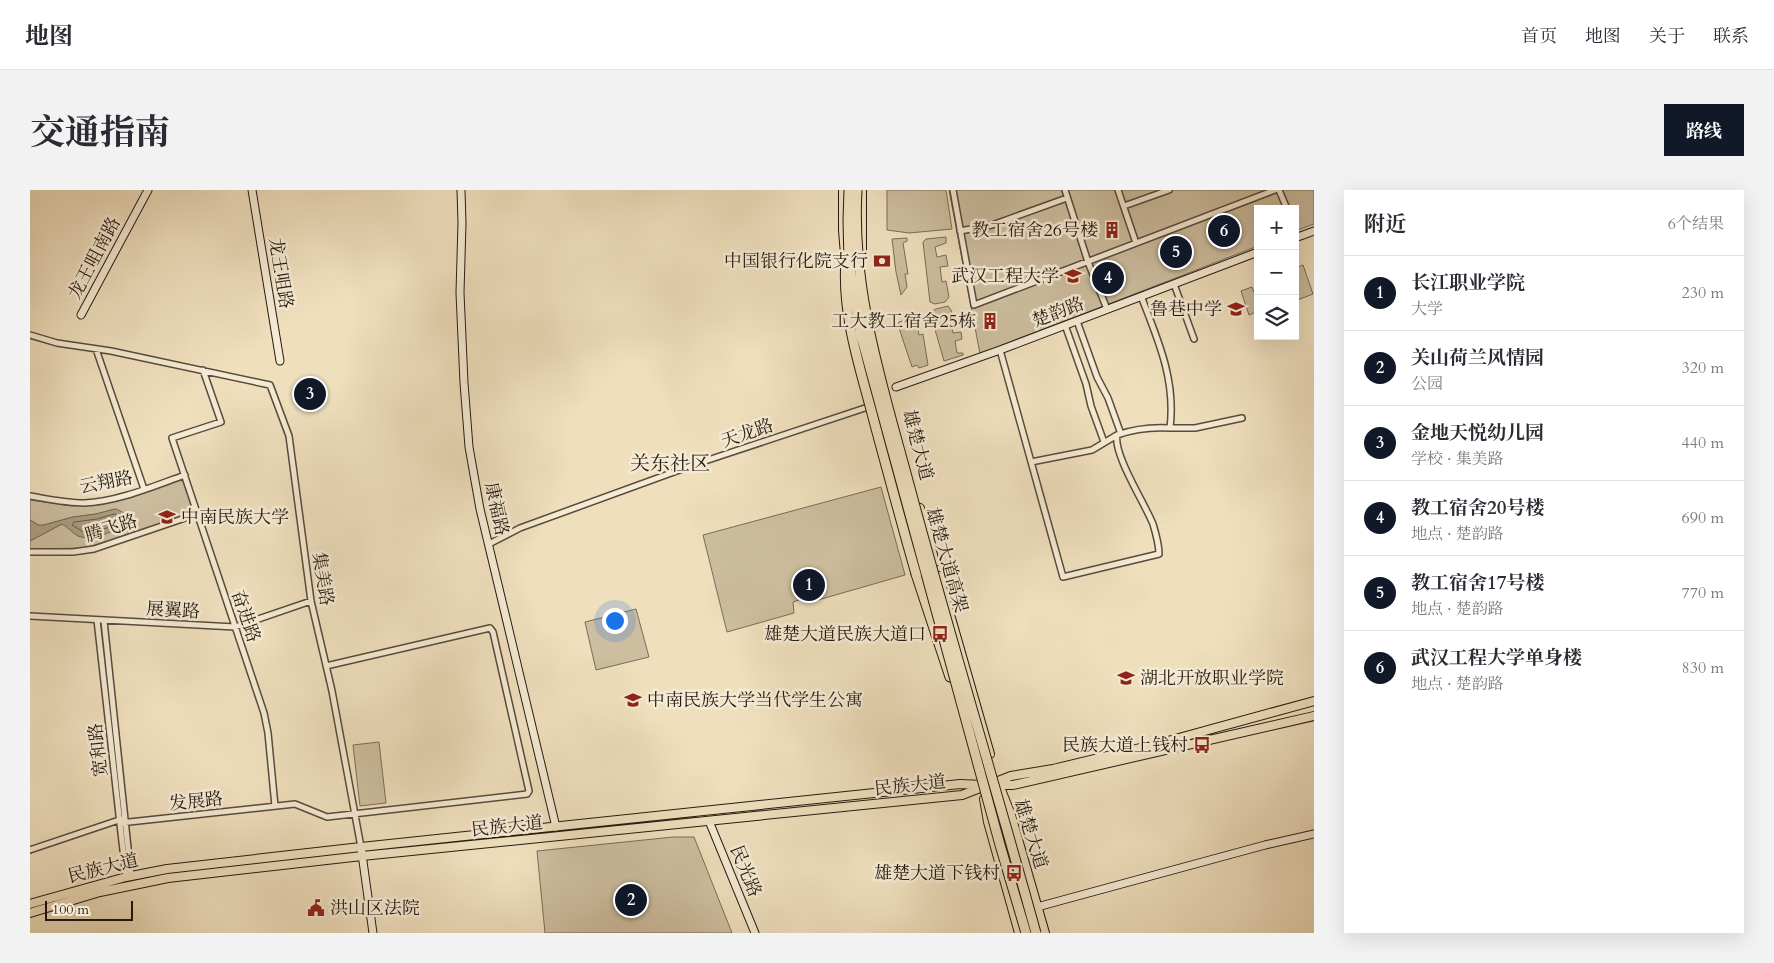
<!DOCTYPE html>
<html lang="zh">
<meta charset="utf-8">
<style>
body{margin:0;font-family:Cardo,"Noto Serif SC",serif;background:#f2f2f3;color:#2b2b33}
.controls{position:absolute;right:15px;top:15px;display:grid;overflow:hidden;border-radius:0px;box-shadow:0 5px 20px #0002}
.controls button{width:45px;height:45px;display:grid;place-items:center;padding:0;border:0;border-bottom:1px solid #e1e1e2;background:#fff;color:#2b2b33;font:25px sans-serif}
.scale{position:absolute;left:15px;bottom:12px;width:88px;box-sizing:border-box;padding-left:5px;border:2px solid #251a10;border-top:0;font-size:14px;line-height:18px;white-space:nowrap;color:#251a10;-webkit-text-stroke:4px #f5ead4;paint-order:stroke}
.you{position:absolute;left:584px;top:430px;width:18px;height:18px;margin:-12px;border:4px solid #fff;border-radius:50%;background:#1a73e8;box-shadow:0 0 0 8px #1a73e833}
.badge{display:grid;place-items:center;width:32px;height:32px;border-radius:50%;background:#111827;color:#fff;font-size:16px;font-weight:700}
.pin{position:absolute;translate:-50% -50%;border:2px solid #fff;box-shadow:0 1px 5px #0006}
.list{margin:0;padding:0;list-style:none}
h2{display:flex;justify-content:space-between;align-items:center;height:65px;margin:0;padding:0 20px;font-size:21px}
h2 small{font-size:16px;font-weight:400;color:#7c7c81}
.list li{display:grid;grid-template-columns:32px 1fr auto;gap:15px;align-items:center;box-sizing:border-box;height:75px;padding:0 20px;border-top:1px solid #e1e1e2}
.list b{display:block;font-size:19px;white-space:nowrap}
.list p{margin:0;font-size:16px;white-space:nowrap;color:#7c7c81}
.list em{font-size:16px;font-style:normal;color:#7c7c81}
.icon{flex:none;width:28px;height:28px;fill:none;stroke:currentColor;stroke-width:2;stroke-linecap:round;stroke-linejoin:round}
.map{position:relative;flex:none;width:1284px;height:743px;overflow:hidden;border-radius:0px}
header{display:flex;align-items:center;gap:30px;box-sizing:border-box;height:70px;padding:0 25px;background:#fff;border-bottom:1px solid #e1e1e2}
header strong{font-size:24px}
nav{display:flex;gap:28px;margin-inline-start:auto;font-size:18px}
.intro{display:flex;align-items:center;justify-content:space-between;box-sizing:border-box;height:120px;padding:0 30px}
h1{margin:0;font-size:35px}
.button{padding:12px 22px;border-radius:0px;background:#111827;color:#fff;font-size:18px;font-weight:700}
main{display:flex;gap:30px;padding:0 30px}
aside{flex:1;background:#fff;border-radius:0px;box-shadow:0 5px 20px #0002}
.map>svg:first-child{display:block}
.green{fill:#cdbea0;stroke:#796c58}
.water{fill:#aa9c82;stroke:#756854}
.lines{fill:none;stroke-linecap:round;stroke-linejoin:round}
.shore{stroke:#685b49;stroke-width:1}
.street-casing{stroke:#584b3b;stroke-width:8}
.secondary-casing{stroke:#251a10;stroke-width:9}
.primary-casing{stroke:#251a10;stroke-width:10}
.highway-casing{stroke:#251a10;stroke-width:11}
.street{stroke:#f5ead4;stroke-width:5}
.secondary{stroke:#f5ead4;stroke-width:7}
.primary{stroke:#efdfbd;stroke-width:8}
.highway{stroke:#efdfbd;stroke-width:9}
.highway-bridge-casing{stroke:#251a10;stroke-width:11;stroke-linecap:butt}
.highway-bridge{stroke:#efdfbd;stroke-width:9}
.labels{text-anchor:middle;stroke-width:5;stroke-linejoin:round;paint-order:stroke}
.poi-label{font-size:18px;fill:#251a10;stroke:#f5ead4;text-anchor:end}
.street-label{font-size:18px;fill:#251a10;stroke:#f5ead4}
.quarter-label{font-size:20px;fill:#251a10;stroke:#f5ead4}
</style>
<header>
<strong>地图</strong>
<nav><a>首页</a><a>地图</a><a>关于</a><a>联系</a></nav>
</header>
<div class="intro"><h1>交通指南</h1><a class="button">路线</a></div>
<main>
<div class="map">
<svg width="1284" height="743" viewBox="0 0 1284 743">
<rect width="100%" height="100%" fill="#efdfbd"/>
<filter id="stains"><feTurbulence type="fractalNoise" baseFrequency=".004" numOctaves="4"/><feColorMatrix values="0 0 0 0 .2 0 0 0 0 .09 0 0 0 0 .02 0 0 0 .5 -.17"/></filter>
<radialGradient id="worn" r=".72"><stop offset=".6" stop-color="#630" stop-opacity="0"/><stop offset="1" stop-color="#630" stop-opacity=".3"/></radialGradient>
<!-- green -->
<path class="green" d="M 857,0 L 916,0 L 922,39 L 879,43 L 857,40 Z
M 919,0 L 1284,0 L 1284,34 L 1265,41 L 1265,19 L 1228,19 L 1228,56 L 950,164 Z
M 916,47 L 916,53 L 905,57 L 907,67 L 916,65 L 918,76 L 910,77 L 912,92 L 916,91 L 919,107 L 915,112 L 905,114 L 900,112 L 893,52 L 896,49 Z
M 877,48 L 877,51 L 873,53 L 878,84 L 875,84 L 877,97 L 871,105 L 866,82 L 862,49 Z
M 1273,75 L 1283,104 L 1265,111 L 1265,78 Z
M 1222,97 L 1228,112 L 1228,121 L 1219,125 L 1211,101 Z
M 918,116 L 921,120 L 922,126 L 920,126 L 923,143 L 931,142 L 932,149 L 925,151 L 927,163 L 933,163 L 933,165 L 914,171 L 900,122 L 906,119 Z
M 886,128 L 889,145 L 893,144 L 898,175 L 889,178 L 887,175 L 882,177 L 868,135 L 869,132 Z
M 149,290 L 153,291 L 163,321 L 160,324 L 56,358 L 0,359 L 0,351 L 32,334 L 90,339 L 97,333 L 85,319 L 66,324 L 43,327 L 10,336 L 0,330 L 0,310 L 42,316 L 65,315 Z
M 851,297 L 875,385 L 788,410 L 785,404 L 763,412 L 764,423 L 697,442 L 673,345 Z
M 606,419 L 619,467 L 566,480 L 555,432 Z
M 349,552 L 356,613 L 330,616 L 323,555 Z
M 643,647 L 664,647 L 702,743 L 515,743 L 507,661 Z"/>
<!-- water -->
<path class="water" d="M 85,319 C 92,320 98,326 97,333 C 89,341 59,351 48,346 C 42,343 38,337 32,334 L 0,351 L 0,330 L 8,335 L 14,335 L 43,327 L 66,324 Z"/>
<g class="lines">
<!-- shore -->
<path class="shore" d="M 85,324 L 91,328 L 91,331 L 77,338 L 55,343 L 42,335 L 44,332 L 67,329 Z"/>
<!-- street casing -->
<g class="street-casing">
<path id="street" d="M 923,0 L 944,115 L 1245,0
M 1035,0 L 1058,72 L 1077,119
M 1088,0 L 1106,53
M 1249,0 L 1257,19
M 1094,16 L 1139,0
M 930,41 L 962,35 L 1037,8
M 1144,94 L 1164,149
M 1047,131 L 1067,187 L 1078,208 L 1091,244
M 1035,135 L 1056,194 L 1061,216 L 1074,252
M 0,145 L 27,153 L 81,161 L 240,195 L 259,246 L 281,411 L 302,501 L 331,657
M 66,159 L 114,299
M 970,160 L 1033,387 L 1129,364 C 1129,354 1126,344 1123,334 C 1115,314 1083,264 1087,245 C 1104,239 1123,237 1140,238 C 1146,190 1128,150 1111,106
M 173,180 L 191,232 L 142,248 L 234,523 L 238,543 L 245,616
M 1140,238 L 1165,238 L 1212,228
M 1001,272 L 1062,260 L 1087,245
M 0,306 C 18,309 36,313 54,313 C 87,312 124,296 155,285
M 459,354 L 490,338 L 666,274 L 841,216
M 0,362 L 43,362 L 64,359 L 167,324
M 0,426 L 205,437 L 281,411
M 67,430 L 96,687
M 74,431 L 101,686
M 90,633 L 265,614 L 297,627 L 497,604 L 499,601 L 463,442 L 460,438 L 296,476
M 0,660 L 92,629"/>
</g>
<!-- secondary casing -->
<g class="secondary-casing">
<path id="secondary" d="M 222,0 L 250,171
M 431,0 L 432,33 L 430,103 L 434,193 L 439,257 L 450,319 L 526,637
M 1265,48 L 1284,41
M 51,125 L 118,0
M 866,197 L 970,160 L 1228,62
M 679,631 L 725,743
M 331,657 L 343,743
M 1007,717 L 1235,655 L 1284,644"/>
</g>
<!-- primary casing -->
<g class="primary-casing">
<path id="primary" d="M 813,0 L 813,40 L 815,65
M 832,59 L 832,0
M 825,136 L 855,251
M 890,318 L 905,372
M 909,386 L 960,564
M 968,592 L 981,625 L 1015,743
M 965,595 L 983,595 L 1284,526
M 954,609 L 958,632 L 989,743
M 0,714 L 96,687 L 137,679 L 331,657 L 930,594 L 954,595
M 0,723 L 70,702 L 138,688 L 332,666 L 932,605 L 981,586 L 1023,579 L 1127,554 L 1284,511"/>
</g>
<!-- highway casing -->
<g class="highway-casing">
<path id="highway" d="M 886,384 L 920,487"/>
</g>
<!-- street -->
<use href="#street" class="street"/>
<!-- secondary -->
<use href="#secondary" class="secondary"/>
<!-- primary -->
<use href="#primary" class="primary"/>
<!-- highway -->
<use href="#highway" class="highway"/>
<!-- highway-bridge casing -->
<g class="highway-bridge-casing">
<path id="highway-bridge" d="M 819,0 L 818,30 L 819,73 L 831,145 L 970,655 L 996,743
M 827,0 C 821,103 854,200 880,298 C 920,447 965,594 1006,743
M 816,70 C 812,120 827,168 840,216 C 855,272 870,328 886,384"/>
</g>
<!-- highway-bridge -->
<use href="#highway-bridge" class="highway-bridge"/>
</g>
<!-- icons -->
<defs>
<g id="building-bare" transform="scale(1.35)"><path d="M-4-6H4V6H1V3H-1V6H-4ZM-2.5-4.3h1.7v1.8h-1.7ZM.8-4.3h1.7v1.8H.8ZM-2.5-1h1.7V.8h-1.7ZM.8-1h1.7V.8H.8Z" fill="#8f2418" stroke="#f5ead4" stroke-width="2.5" paint-order="stroke"/></g>
<g id="bank-bare" transform="scale(1.35)"><path d="M-6-4H6V4H-6ZM0-2.3a2.3 2.3 0 1 0 0 4.6a2.3 2.3 0 1 0 0-4.6Z" fill="#8f2418" stroke="#f5ead4" stroke-width="2.5" paint-order="stroke"/></g>
<g id="university-bare" transform="scale(1.35)"><path d="M0-5L7-2L0 1L-7-2ZM-4 1L0 2.5L4 1V4Q0 6-4 4Z" fill="#8f2418" stroke="#f5ead4" stroke-width="2.5" paint-order="stroke"/></g>
<g id="school-bare" transform="scale(1.35)"><path d="M0-5L7-2L0 1L-7-2ZM-4 1L0 2.5L4 1V4Q0 6-4 4Z" fill="#8f2418" stroke="#f5ead4" stroke-width="2.5" paint-order="stroke"/></g>
<g id="bus-bare" transform="scale(1.35)"><path d="M-5-6H5V4H4V6H2V4H-2V6H-4V4H-5ZM-3.5-4V0h7V-4ZM-3.5 1.2v1.5H-2V1.2ZM2 1.2v1.5H3.5V1.2Z" fill="#8f2418" stroke="#f5ead4" stroke-width="2.5" paint-order="stroke"/></g>
<g id="civic-bare" transform="scale(1.35)"><path d="M-.6-6.5H3V-4.5H.6V-3L4-1V1h2V6H-6V1h2V-1L-.6-3ZM-1.2 2.5V6h2.4V2.5Z" fill="#8f2418" stroke="#f5ead4" stroke-width="2.5" paint-order="stroke"/></g>
</defs>
<g fill-rule="evenodd">
<use href="#building-bare" x="1082" y="40"/>
<use href="#bank-bare" x="852" y="71"/>
<use href="#university-bare" x="1043" y="86"/>
<use href="#school-bare" x="1206" y="119"/>
<use href="#building-bare" x="960" y="131"/>
<use href="#university-bare" x="137" y="327"/>
<use href="#bus-bare" x="910" y="444"/>
<use href="#university-bare" x="1096" y="488"/>
<use href="#university-bare" x="603" y="510"/>
<use href="#bus-bare" x="1172" y="555"/>
<use href="#bus-bare" x="984" y="683"/>
<use href="#civic-bare" x="286" y="718"/>
</g>
<g class="labels">
<!-- poi labels -->
<g class="poi-label">
<text x="1068" y="46">教工宿舍26号楼</text>
<text x="838" y="77">中国银行化院支行</text>
<text x="1029" y="92">武汉工程大学</text>
<text x="1192" y="125">鲁巷中学</text>
<text x="946" y="137">工大教工宿舍25栋</text>
<text x="151" y="333" text-anchor="start">中南民族大学</text>
<text x="896" y="450">雄楚大道民族大道口</text>
<text x="1110" y="494" text-anchor="start">湖北开放职业学院</text>
<text x="617" y="516" text-anchor="start">中南民族大学当代学生公寓</text>
<text x="1158" y="561">民族大道上钱村</text>
<text x="970" y="689">雄楚大道下钱村</text>
<text x="300" y="724" text-anchor="start">洪山区法院</text>
</g>
<!-- street labels -->
<g class="street-label">
<text transform="translate(64 68) rotate(-62)" y="6">龙王咀南路</text>
<text transform="translate(251 83) rotate(81)" y="6">龙王咀路</text>
<text transform="translate(1028 122) rotate(-21)" y="6">楚韵路</text>
<text transform="translate(717 243) rotate(-19)" y="6">天龙路</text>
<text transform="translate(888 255) rotate(75)" y="6">雄楚大道</text>
<text transform="translate(76 292) rotate(-11)" y="6">云翔路</text>
<text transform="translate(467 319) rotate(78)" y="6">康福路</text>
<text transform="translate(81 338) rotate(-17)" y="6">腾飞路</text>
<text transform="translate(917 370) rotate(74)" y="6">雄楚大道高架</text>
<text transform="translate(293 389) rotate(81)" y="6">集美路</text>
<text transform="translate(143 420) rotate(3)" y="6">展翼路</text>
<text transform="translate(216 426) rotate(71)" y="6">奋进路</text>
<text transform="translate(68 560) rotate(-96)" y="6">宽和路</text>
<text transform="translate(880 595) rotate(-6)" y="6">民族大道</text>
<text transform="translate(166 611) rotate(-6)" y="6">发展路</text>
<text transform="translate(477 636) rotate(-6)" y="6">民族大道</text>
<text transform="translate(1001 644) rotate(72)" y="6">雄楚大道</text>
<text transform="translate(73 678) rotate(-14)" y="6">民族大道</text>
<text transform="translate(716 681) rotate(68)" y="6">民光路</text>
</g>
<!-- quarter labels -->
<g class="quarter-label">
<text x="640" y="280">关东社区</text>
</g>
</g>
<rect width="100%" height="100%" filter="url(#stains)"/>
<rect width="100%" height="100%" fill="url(#worn)"/>
</svg>
<div class="controls">
<button>+</button>
<button>−</button>
<button><svg class="icon" aria-label="layers" viewBox="0 0 24 24"><path d="M12 4l9 5-9 5-9-5zM3 14l9 5 9-5"/></svg></button>
</div>
<div class="scale">100 m</div>
<div class="you"></div>
<div class="pin badge" style="left:779px;top:395px">1</div>
<div class="pin badge" style="left:601px;top:710px">2</div>
<div class="pin badge" style="left:280px;top:204px">3</div>
<div class="pin badge" style="left:1078px;top:88px">4</div>
<div class="pin badge" style="left:1146px;top:62px">5</div>
<div class="pin badge" style="left:1194px;top:41px">6</div>
</div>
<aside>
<h2>附近<small>6个结果</small></h2>
<ul class="list">
<li><span class="badge">1</span><div><b>长江职业学院</b><p>大学</p></div><em>230 m</em></li>
<li><span class="badge">2</span><div><b>关山荷兰风情园</b><p>公园</p></div><em>320 m</em></li>
<li><span class="badge">3</span><div><b>金地天悦幼儿园</b><p>学校 · 集美路</p></div><em>440 m</em></li>
<li><span class="badge">4</span><div><b>教工宿舍20号楼</b><p>地点 · 楚韵路</p></div><em>690 m</em></li>
<li><span class="badge">5</span><div><b>教工宿舍17号楼</b><p>地点 · 楚韵路</p></div><em>770 m</em></li>
<li><span class="badge">6</span><div><b>武汉工程大学单身楼</b><p>地点 · 楚韵路</p></div><em>830 m</em></li>
</ul>
</aside>
</main>
